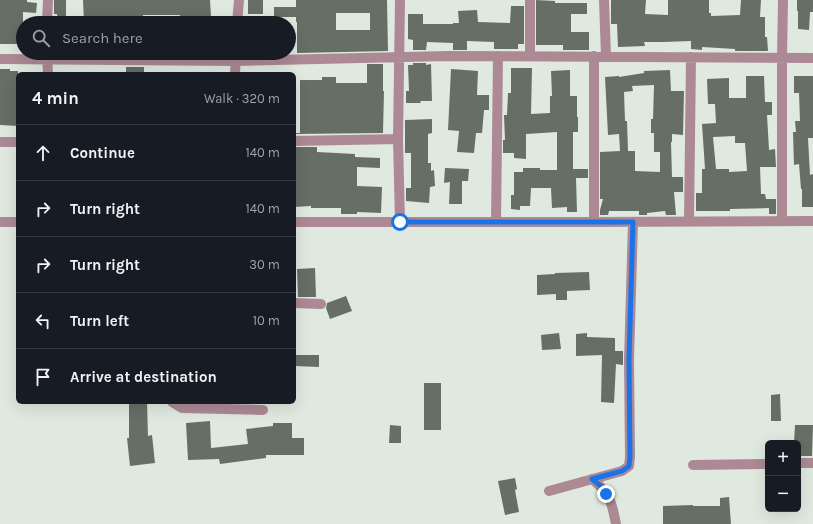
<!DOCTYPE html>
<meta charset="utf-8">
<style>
body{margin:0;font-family:Karla,sans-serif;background:#20242c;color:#f1f3f6}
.controls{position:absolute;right:12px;bottom:12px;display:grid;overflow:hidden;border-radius:6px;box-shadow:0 4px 16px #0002}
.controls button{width:36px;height:36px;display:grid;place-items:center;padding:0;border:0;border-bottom:1px solid #363941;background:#171b24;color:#f1f3f6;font:20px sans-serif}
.stop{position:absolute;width:12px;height:12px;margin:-9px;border:3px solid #1a73e8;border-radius:50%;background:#fff}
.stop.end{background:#1a73e8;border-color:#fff;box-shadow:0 1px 4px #0008}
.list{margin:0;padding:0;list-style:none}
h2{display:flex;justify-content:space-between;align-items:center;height:52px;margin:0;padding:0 16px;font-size:17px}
h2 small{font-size:13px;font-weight:400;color:#9ea1a6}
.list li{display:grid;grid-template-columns:26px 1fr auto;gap:12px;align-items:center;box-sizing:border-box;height:56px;padding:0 16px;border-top:1px solid #363941}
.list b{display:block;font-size:15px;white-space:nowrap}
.list em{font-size:13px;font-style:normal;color:#9ea1a6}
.icon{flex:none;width:22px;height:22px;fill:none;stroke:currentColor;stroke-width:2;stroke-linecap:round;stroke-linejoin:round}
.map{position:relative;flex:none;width:813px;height:524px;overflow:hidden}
.search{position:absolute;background:#171b24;box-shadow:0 4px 16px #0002;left:16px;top:16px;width:280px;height:44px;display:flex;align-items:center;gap:10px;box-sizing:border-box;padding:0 14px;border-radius:22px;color:#9ea1a6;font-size:15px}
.panel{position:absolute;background:#171b24;box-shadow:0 4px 16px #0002;left:16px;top:72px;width:280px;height:332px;border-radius:6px}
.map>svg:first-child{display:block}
.building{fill:#666e66;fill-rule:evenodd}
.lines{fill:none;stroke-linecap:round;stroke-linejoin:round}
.minor{stroke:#ac8995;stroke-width:10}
.route{stroke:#1a73e8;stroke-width:5}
</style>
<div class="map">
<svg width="813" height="524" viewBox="0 0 813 524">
<rect width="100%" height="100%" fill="#e0e9e0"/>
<!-- building -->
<path class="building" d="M 0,0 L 27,0 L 27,2 L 37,3 L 36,13 L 23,12 L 23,44 L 0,44 Z
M 54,0 L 66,0 L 66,23 L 58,23 L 57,14 L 54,14 Z
M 83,0 L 210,0 L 211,17 L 197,17 L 197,23 L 180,23 L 180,15 L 143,15 L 143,23 L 84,23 Z
M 248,0 L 263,0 L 263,14 L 248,14 Z
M 296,0 L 387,0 L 388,51 L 297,53 L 297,22 L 296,22 L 296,17 L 274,17 L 274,7 L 296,7 ZM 336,13 L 370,13 L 370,30 L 336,30 Z
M 536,0 L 555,1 L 555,3 L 587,3 L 587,14 L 571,14 L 571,32 L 589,32 L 589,50 L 563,50 L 563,45 L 536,45 Z
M 611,0 L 646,0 L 645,14 L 668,15 L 668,0 L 709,0 L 709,13 L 711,13 L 711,16 L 740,15 L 741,0 L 761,0 L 760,17 L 765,17 L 765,37 L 767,37 L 768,51 L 735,51 L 735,49 L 702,47 L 702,50 L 691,49 L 691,41 L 663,42 L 644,42 L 645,46 L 618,47 L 617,24 L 611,24 Z
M 797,0 L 813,0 L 813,12 L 810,12 L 809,30 L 798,29 L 798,11 L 797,11 Z
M 511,6 L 524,6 L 524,44 L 518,44 L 518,49 L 494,49 L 494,42 L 467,41 L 467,50 L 453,50 L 453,43 L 427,42 L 426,50 L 413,50 L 413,40 L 408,39 L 408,14 L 423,14 L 423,24 L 453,24 L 453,23 L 459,23 L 458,11 L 477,10 L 478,22 L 510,23 Z
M 413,63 L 426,63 L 426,65 L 431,64 L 432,101 L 420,101 L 421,103 L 406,103 L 406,91 L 409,91 L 408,65 L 413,65 Z
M 367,64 L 383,64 L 383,91 L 384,91 L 383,133 L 294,134 L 294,133 L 300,133 L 300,80 L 322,80 L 322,77 L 336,77 L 336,83 L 367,83 Z
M 126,67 L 144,67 L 144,74 L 126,74 Z
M 511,68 L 532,68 L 531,114 L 550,113 L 550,96 L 552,96 L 551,71 L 570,70 L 570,96 L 577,96 L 577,117 L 578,117 L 578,132 L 573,132 L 573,169 L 588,169 L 588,178 L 576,178 L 577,212 L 567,212 L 567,207 L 552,208 L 551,188 L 531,188 L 530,206 L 520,206 L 520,210 L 511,209 L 511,195 L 514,195 L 514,172 L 523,172 L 523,168 L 540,168 L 540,170 L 557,170 L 557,132 L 526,134 L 526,159 L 514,158 L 514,153 L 503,153 L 503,140 L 505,140 L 504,115 L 507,115 L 508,93 L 511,93 Z
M 0,69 L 10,69 L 10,71 L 18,71 L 18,126 L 0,125 Z
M 451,69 L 478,71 L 477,95 L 489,95 L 489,110 L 484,110 L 482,133 L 476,133 L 474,153 L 457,152 L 459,131 L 448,130 Z
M 670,70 L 671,91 L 684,91 L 683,135 L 672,134 L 672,142 L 671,142 L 672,177 L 683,177 L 683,192 L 674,192 L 676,215 L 666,215 L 665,211 L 647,213 L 647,215 L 639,215 L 639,211 L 609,211 L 608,215 L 600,215 L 600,210 L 603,199 L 600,199 L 600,152 L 620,151 L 619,134 L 608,135 L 605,77 L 619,76 L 619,77 L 644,73 L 644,71 ZM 654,85 L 653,119 L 651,119 L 651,133 L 654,133 L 654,152 L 660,152 L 660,172 L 635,171 L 635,151 L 628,151 L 627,121 L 625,121 L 624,92 L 633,91 L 632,86 Z
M 746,76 L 764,76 L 765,102 L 772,102 L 772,115 L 767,115 L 769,150 L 775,149 L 776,167 L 760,167 L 761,194 L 765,194 L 766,199 L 776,199 L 776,214 L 769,214 L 769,208 L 730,209 L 730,211 L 696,211 L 696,193 L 702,193 L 702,169 L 705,169 L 702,124 L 716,123 L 715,104 L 708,104 L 707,79 L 729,78 L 729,98 L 746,98 ZM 735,136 L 735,143 L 745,143 L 747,171 L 729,172 L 729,169 L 716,169 L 713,137 Z
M 794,76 L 813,76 L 813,138 L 808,138 L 810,175 L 813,174 L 813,207 L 802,207 L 802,189 L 801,189 L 799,164 L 794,165 L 793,132 L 796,132 L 795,121 L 800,121 L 799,93 L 794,93 Z
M 432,119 L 432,133 L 428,134 L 428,163 L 431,163 L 431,171 L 434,170 L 435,186 L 430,187 L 429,203 L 406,201 L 406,188 L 411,188 L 411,153 L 405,153 L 405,120 Z
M 294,147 L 317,147 L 317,152 L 355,154 L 355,157 L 380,158 L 380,168 L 357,167 L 357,186 L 382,187 L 381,213 L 357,212 L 357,214 L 341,214 L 341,208 L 311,208 L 311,206 L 294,207 Z
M 445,168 L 469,169 L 468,181 L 462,181 L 462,204 L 449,204 L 450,182 L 444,183 Z
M 315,268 L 316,297 L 298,297 L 297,269 Z
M 589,272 L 590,290 L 567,291 L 567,300 L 556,300 L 556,294 L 537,295 L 537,275 L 555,274 L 555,273 Z
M 346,296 L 352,311 L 330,319 L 326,308 L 327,303 Z
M 559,333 L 561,349 L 542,350 L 541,335 Z
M 587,333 L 587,337 L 615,338 L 615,351 L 623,351 L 623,365 L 616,364 L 614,403 L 601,402 L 602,355 L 576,356 L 576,334 Z
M 294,355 L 319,355 L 319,367 L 294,366 Z
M 424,383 L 441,383 L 441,430 L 424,430 Z
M 780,394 L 781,421 L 771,421 L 771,395 Z
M 129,402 L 147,402 L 148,436 L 152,435 L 155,463 L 130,466 L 127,438 L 129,438 Z
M 210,421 L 211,448 L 248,444 L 246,429 L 273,426 L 273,423 L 292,423 L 292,438 L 304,438 L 304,455 L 266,455 L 266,458 L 220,464 L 219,459 L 188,460 L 186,423 Z
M 390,425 L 401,426 L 401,443 L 389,443 Z
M 795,425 L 813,425 L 812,456 L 798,456 L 798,443 L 794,443 Z
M 515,478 L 517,489 L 515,490 L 519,512 L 505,515 L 498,481 Z
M 729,497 L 731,524 L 663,524 L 663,506 L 693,505 L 693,506 L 720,506 L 720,498 Z"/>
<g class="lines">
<!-- minor -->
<path class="minor" d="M 400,0 L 398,139 L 400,222
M 604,0 L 606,56
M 47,23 L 48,0
M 237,23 L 239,0
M 47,54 L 48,74
M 530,56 L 530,0
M 0,59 L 235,61 L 448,56 L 813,58
M 235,74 L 236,53
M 294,141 L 398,139
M 0,142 L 18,142
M 689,221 L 691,57
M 782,221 L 782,57 L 783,0
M 0,222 L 18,222
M 294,222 L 594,222 L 813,221
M 496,222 L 498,56
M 594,222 L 594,56
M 294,303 L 321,304
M 172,402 L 182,408 L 263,410
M 798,463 L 813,463
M 693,465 L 768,464
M 592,479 C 610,493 612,503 616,524
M 549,491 L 622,471 L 629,466 L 630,457 L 629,360 L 633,222"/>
</g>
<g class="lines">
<!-- route -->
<path class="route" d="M 400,222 L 633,222 L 629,360 L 630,457 L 629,466 L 622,471 L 592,479 L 602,487 L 606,494"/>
</g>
</svg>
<div class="controls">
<button>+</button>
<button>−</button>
</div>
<div class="stop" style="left:400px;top:222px"></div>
<div class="stop end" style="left:606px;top:494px"></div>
<div class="search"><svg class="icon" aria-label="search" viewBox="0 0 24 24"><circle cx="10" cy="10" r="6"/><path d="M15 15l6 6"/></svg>Search here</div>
<section class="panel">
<h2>4 min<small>Walk · 320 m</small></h2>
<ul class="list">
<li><svg class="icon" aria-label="ahead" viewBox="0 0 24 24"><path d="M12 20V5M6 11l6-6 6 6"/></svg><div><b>Continue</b></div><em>140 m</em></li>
<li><svg class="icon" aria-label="right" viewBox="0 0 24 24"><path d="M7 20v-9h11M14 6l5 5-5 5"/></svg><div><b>Turn right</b></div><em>140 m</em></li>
<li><svg class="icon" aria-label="right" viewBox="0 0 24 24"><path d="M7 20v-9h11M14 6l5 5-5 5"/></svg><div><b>Turn right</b></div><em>30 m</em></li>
<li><svg class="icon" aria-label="left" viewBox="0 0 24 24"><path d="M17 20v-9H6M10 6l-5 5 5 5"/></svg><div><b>Turn left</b></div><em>10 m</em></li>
<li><svg class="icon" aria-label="arrive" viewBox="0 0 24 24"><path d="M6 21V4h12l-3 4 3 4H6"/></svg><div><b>Arrive at destination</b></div></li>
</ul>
</section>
</div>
